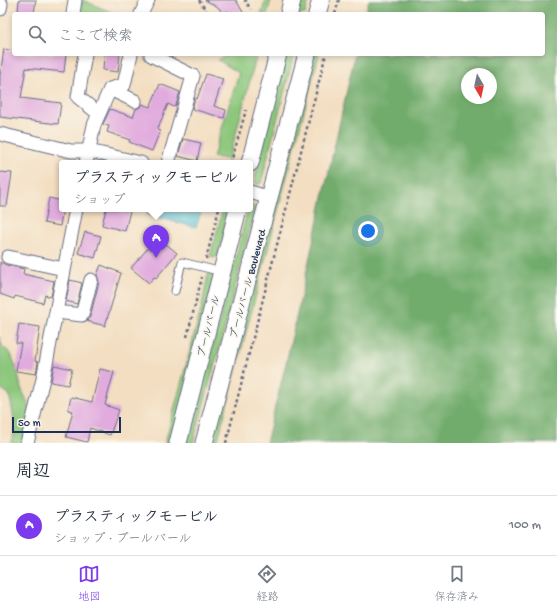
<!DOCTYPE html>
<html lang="ja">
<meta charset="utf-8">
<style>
body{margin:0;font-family:"Gochi Hand","Klee One",sans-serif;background:#f2f2f3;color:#1f2937}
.compass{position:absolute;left:461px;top:68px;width:36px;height:36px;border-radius:50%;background:#fff;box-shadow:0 2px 6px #0003;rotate:171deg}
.scale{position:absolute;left:12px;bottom:10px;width:109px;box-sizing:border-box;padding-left:4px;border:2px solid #1b2f5e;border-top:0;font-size:11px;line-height:14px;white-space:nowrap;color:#1b2f5e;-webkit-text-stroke:3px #fbf7ec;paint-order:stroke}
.you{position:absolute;left:368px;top:231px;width:14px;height:14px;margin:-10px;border:3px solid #fff;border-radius:50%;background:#1a73e8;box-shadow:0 0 0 6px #1a73e833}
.badge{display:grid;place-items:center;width:26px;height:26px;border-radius:50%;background:#7c3aed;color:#fff;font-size:13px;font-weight:700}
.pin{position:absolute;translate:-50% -33px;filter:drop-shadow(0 1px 2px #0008)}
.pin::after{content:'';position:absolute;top:21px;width:14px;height:12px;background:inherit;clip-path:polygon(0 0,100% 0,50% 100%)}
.popup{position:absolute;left:59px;top:160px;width:194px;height:52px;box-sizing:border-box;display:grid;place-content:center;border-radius:4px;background:#fff;filter:drop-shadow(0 1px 3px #0005);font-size:13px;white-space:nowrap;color:#747a83}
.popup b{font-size:15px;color:#1f2937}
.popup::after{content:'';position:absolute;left:50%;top:100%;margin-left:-8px;border:8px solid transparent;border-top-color:#fff}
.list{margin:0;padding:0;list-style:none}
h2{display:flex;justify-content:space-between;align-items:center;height:52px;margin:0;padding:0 16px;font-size:17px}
h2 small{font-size:13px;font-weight:400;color:#747a83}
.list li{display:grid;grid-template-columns:26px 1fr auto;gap:12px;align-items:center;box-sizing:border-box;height:60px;padding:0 16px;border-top:1px solid #e0e1e3}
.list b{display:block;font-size:15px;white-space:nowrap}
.list p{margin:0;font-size:13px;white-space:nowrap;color:#747a83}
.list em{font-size:13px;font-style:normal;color:#747a83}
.icon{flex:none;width:22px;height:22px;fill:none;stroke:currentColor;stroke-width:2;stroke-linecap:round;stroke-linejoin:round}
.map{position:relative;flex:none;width:557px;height:443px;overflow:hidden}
.search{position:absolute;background:#fff;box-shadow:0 2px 6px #0003;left:12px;right:12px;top:12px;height:44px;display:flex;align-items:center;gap:10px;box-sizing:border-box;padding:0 14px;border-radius:4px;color:#747a83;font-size:15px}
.sheet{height:112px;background:#fff}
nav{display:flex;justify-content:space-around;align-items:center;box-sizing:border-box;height:56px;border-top:1px solid #e0e1e3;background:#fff;font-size:11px;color:#747a83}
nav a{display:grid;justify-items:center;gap:2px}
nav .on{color:#7c3aed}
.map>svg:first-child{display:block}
.green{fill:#8cc77c;stroke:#547b6d}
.forest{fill:#71ac6c;stroke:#466e65;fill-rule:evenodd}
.water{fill:#5bc3d7;stroke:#3b799a}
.building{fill:#e1abde}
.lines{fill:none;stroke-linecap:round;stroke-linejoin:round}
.service-casing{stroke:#676c81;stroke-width:9}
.minor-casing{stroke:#676c81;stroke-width:15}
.tertiary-casing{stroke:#676c81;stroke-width:19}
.path{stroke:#676c81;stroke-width:2.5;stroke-dasharray:3 3;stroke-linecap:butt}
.service{stroke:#fff;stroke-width:7}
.minor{stroke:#fff;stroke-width:13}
.tertiary{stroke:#fff;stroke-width:17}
.labels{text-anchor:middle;stroke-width:3.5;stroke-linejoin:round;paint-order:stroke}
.street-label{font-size:11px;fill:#1b2f5e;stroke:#fbf7ec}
</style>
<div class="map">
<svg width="557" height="443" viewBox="0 0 557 443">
<rect width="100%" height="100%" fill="#fbf7ec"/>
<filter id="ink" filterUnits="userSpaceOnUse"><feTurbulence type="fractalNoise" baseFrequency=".025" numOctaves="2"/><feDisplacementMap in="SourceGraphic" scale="8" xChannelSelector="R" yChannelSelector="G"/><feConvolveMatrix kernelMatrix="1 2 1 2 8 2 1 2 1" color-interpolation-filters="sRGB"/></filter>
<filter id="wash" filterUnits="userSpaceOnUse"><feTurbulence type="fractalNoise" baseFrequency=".012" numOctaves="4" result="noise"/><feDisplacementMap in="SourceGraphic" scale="16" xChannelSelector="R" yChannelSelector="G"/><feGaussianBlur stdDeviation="0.9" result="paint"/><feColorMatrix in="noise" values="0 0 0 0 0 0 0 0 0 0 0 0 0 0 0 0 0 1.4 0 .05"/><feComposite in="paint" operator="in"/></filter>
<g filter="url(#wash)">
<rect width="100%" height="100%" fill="#f3dec1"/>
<!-- green -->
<path class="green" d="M 82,0 L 116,14 L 79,14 Z
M 266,0 L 271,0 L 267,14 L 261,14 Z
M 299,0 L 309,0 L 305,14 L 296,14 Z
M 229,54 L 257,54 L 229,159 L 213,157 L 239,73 L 218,60 Z
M 286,54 L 294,54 L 261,183 L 257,185 L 254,182 Z
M 311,54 L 319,54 L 217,443 L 210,443 Z
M 253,205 L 255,208 L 254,212 L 224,331 L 193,443 L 186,443 L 224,304 L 248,209 L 250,209 L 250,206 Z
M 223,209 L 230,209 L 218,256 L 213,258 L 210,256 Z
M 212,273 L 215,274 L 172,443 L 165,443 L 201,310 L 208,274 Z
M 0,337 L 2,346 L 11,354 L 18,373 L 21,388 L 30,408 L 25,443 L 11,443 C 18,428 12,409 9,394 L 0,388 Z"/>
<!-- forest -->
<path class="forest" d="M 369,0 L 557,0 L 557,443 L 266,443 L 287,359 L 355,54 L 543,54 L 543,14 L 365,14 ZM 467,74 L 491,74 L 491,98 L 467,98 Z"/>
<!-- water -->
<path class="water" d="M 149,209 L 202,209 L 196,227 L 147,215 Z"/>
<g id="blocks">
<!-- building -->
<path class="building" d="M 19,0 L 36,0 L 34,13 L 18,11 Z
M 205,0 L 236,0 L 244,14 L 232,14 L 227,11 L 224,14 L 223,14 L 218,7 Z
M 4,49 L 14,51 L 14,54 L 66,54 L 64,72 L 26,68 L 21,98 L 61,103 L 58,124 L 0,117 L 0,76 Z
M 104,54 L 120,54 L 118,72 L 103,70 Z
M 206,74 L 223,79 L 214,106 L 226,110 L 224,118 L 192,109 L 195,98 L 197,99 Z
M 160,84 L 180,92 L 176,105 L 174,107 L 168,104 L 157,130 L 160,131 L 152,151 L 129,142 L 130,140 L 107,132 L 109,126 L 103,124 L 110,109 L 133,117 L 136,109 L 140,107 L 142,104 L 150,107 Z
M 183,139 L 201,143 L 197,161 L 178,156 Z
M 0,172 L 12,173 L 7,206 L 0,206 Z
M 49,198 L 62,201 L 62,214 L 60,226 L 44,223 Z
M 106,209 L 120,209 L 130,211 L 125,231 L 102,225 Z
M 85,232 L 101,236 L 95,258 L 78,253 Z
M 160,239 L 177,253 L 156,278 L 154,277 L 149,283 L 131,268 L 148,248 L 151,250 Z
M 0,262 L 6,265 L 24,269 L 23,274 L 54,281 L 51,297 L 45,295 L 43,303 L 15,296 L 14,299 L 0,294 Z
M 101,265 L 121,273 L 105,326 L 87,321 L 90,317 L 99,282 L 97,275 Z
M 70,280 L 82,283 L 77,304 L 66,301 Z
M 19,324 L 40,327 L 35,361 L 38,362 L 36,374 L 16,371 L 21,343 L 16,343 Z
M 54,365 L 72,369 L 68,385 L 51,382 Z
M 100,369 L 114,372 L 105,405 L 119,410 L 110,435 L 90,428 L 87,442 L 66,437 L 73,411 L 68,410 L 71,397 L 92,402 Z"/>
</g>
</g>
<g filter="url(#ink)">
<use href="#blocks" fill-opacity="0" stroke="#676c81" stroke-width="1"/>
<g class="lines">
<!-- service casing -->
<g class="service-casing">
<path id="service" d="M 175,291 L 182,262 L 222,272"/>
</g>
<!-- minor casing -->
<g class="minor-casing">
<path id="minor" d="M 0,9 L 1,4
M 73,14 L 75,0
M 141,14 L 148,0
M 85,54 L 78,97 L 99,114
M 151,55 L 193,76 L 168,163
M 110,89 L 135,101
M 0,134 L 71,151 L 89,151 L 141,163
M 86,163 L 94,125 L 110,89 L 124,85 L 131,54
M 250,192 L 270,198
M 8,257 L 64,269
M 56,312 L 82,315 L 91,280
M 27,443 L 43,379 L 76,209"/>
</g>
<!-- tertiary casing -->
<g class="tertiary-casing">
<path id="tertiary" d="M 289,14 L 292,0
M 317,14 L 321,0
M 250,163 L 278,54
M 178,443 L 238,209
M 204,443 L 307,54"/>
</g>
<!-- path -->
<path class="path" d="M 199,0 L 208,14
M 247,0 L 245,1 L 251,9
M 335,14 L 339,0
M 231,163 L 246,110
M 206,259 L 219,209
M 187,337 L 202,277
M 226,443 L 326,54"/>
<!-- service -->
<use href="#service" class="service"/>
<!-- minor -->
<use href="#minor" class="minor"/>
<!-- tertiary -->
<use href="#tertiary" class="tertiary"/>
</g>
</g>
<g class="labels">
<!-- street labels -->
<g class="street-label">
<text transform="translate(247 284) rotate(-75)" y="4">ブールバール Boulevard</text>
<text transform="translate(208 326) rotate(-76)" y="4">ブールバール</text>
</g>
</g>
</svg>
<svg class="compass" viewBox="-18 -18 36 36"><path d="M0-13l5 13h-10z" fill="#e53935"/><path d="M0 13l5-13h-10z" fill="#747a83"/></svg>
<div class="scale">50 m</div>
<div class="you"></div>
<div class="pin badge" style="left:156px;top:258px">A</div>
<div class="popup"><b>プラスティックモービル</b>ショップ</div>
<div class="search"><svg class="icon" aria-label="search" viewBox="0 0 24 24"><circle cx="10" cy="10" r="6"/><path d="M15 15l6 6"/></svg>ここで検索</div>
</div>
<section class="sheet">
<h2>周辺<small></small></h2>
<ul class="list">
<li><span class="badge">A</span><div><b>プラスティックモービル</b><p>ショップ · ブールバール</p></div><em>100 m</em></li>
</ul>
</section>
<nav>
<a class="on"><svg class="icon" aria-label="map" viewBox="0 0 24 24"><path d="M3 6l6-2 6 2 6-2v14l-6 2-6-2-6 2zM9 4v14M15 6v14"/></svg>地図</a>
<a><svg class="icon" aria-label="directions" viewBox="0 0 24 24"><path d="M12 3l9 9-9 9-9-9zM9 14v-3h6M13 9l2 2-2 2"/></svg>経路</a>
<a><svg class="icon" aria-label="saved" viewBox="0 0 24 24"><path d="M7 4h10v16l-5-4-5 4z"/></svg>保存済み</a>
</nav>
